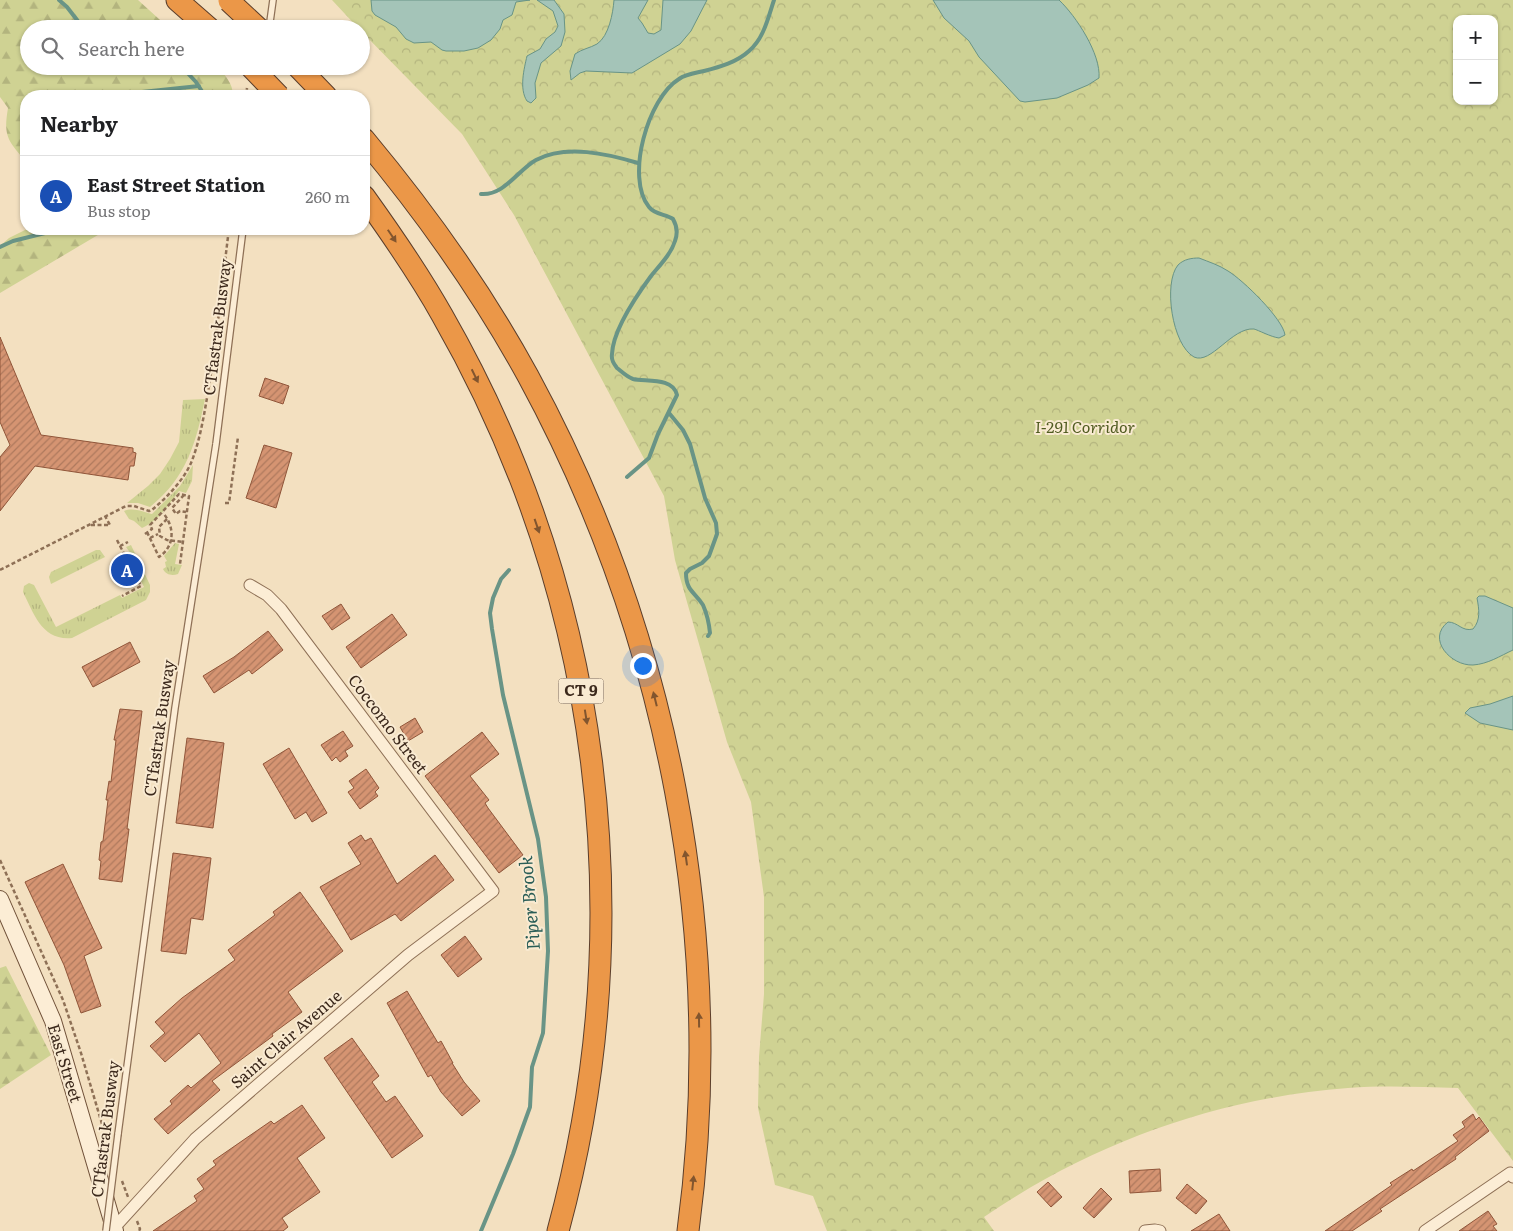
<!DOCTYPE html>
<meta charset="utf-8">
<style>
body{margin:0;font-family:Literata,serif;background:#f6f6f6;color:#202124}
.controls{position:absolute;right:15px;top:15px;display:grid;overflow:hidden;border-radius:10px;box-shadow:0 1px 4px #0004}
.controls button{width:45px;height:45px;display:grid;place-items:center;padding:0;border:0;border-bottom:1px solid #e0e0e0;background:#fff;color:#202124;font:25px sans-serif}
.you{position:absolute;left:642px;top:665px;width:18px;height:18px;margin:-12px;border:4px solid #fff;border-radius:50%;background:#1a73e8;box-shadow:0 0 0 8px #1a73e833}
.badge{display:grid;place-items:center;width:32px;height:32px;border-radius:50%;background:#d93025;color:#fff;font-size:16px;font-weight:700}
.pin{position:absolute;translate:-50% -50%;border:2px solid #fff;box-shadow:0 1px 5px #0006}
.list{margin:0;padding:0;list-style:none}
h2{display:flex;justify-content:space-between;align-items:center;height:65px;margin:0;padding:0 20px;font-size:21px}
h2 small{font-size:16px;font-weight:400;color:#757577}
.list li{display:grid;grid-template-columns:32px 1fr auto;gap:15px;align-items:center;box-sizing:border-box;height:80px;padding:0 20px;border-top:1px solid #e0e0e0}
.list b{display:block;font-size:19px;white-space:nowrap}
.list p{margin:0;font-size:16px;white-space:nowrap;color:#757577}
.list em{font-size:16px;font-style:normal;color:#757577}
.icon{flex:none;width:28px;height:28px;fill:none;stroke:currentColor;stroke-width:2;stroke-linecap:round;stroke-linejoin:round}
.map{position:relative;flex:none;width:1513px;height:1231px;overflow:hidden}
.search{position:absolute;background:#fff;box-shadow:0 1px 4px #0004;left:20px;top:20px;width:350px;height:55px;display:flex;align-items:center;gap:12px;box-sizing:border-box;padding:0 18px;border-radius:28px;color:#757577;font-size:19px}
.panel{position:absolute;background:#fff;box-shadow:0 1px 4px #0004;left:20px;top:90px;width:350px;height:145px;border-radius:20px}
.map>svg:first-child{display:block}
.grass{fill:url(#grass-tufts)}
.forest{fill:url(#forest-firs)}
.park{fill:url(#park-crowns);fill-rule:evenodd}
.water{fill:#a4c4b8;stroke:#699486}
.lines{fill:none;stroke-linecap:round;stroke-linejoin:round}
.stream{stroke:#699486;stroke-width:4}
.building{fill:url(#building-hatch);stroke:#905539}
.lane-casing{stroke:#8e7056;stroke-width:8}
.street-casing{stroke:#8e7056;stroke-width:13}
.secondary-casing{stroke:#705139;stroke-width:18}
.highway-casing{stroke:#5b3e2b;stroke-width:23}
.path{stroke:#8e7056;stroke-width:2.5;stroke-dasharray:4 2.5;stroke-linecap:butt}
.lane{stroke:#fcedd5;stroke-width:5.5}
.street{stroke:#fcedd5;stroke-width:11}
.secondary{stroke:#fcedd5;stroke-width:16}
.highway{stroke:#eb9748;stroke-width:21}
.lane-bridge-casing{stroke:#8e7056;stroke-width:8;stroke-linecap:butt}
.highway-bridge-casing{stroke:#5b3e2b;stroke-width:23;stroke-linecap:butt}
.lane-bridge{stroke:#fcedd5;stroke-width:5.5}
.highway-bridge{stroke:#eb9748;stroke-width:21}
.oneway{fill:#82552e}
.labels{text-anchor:middle;stroke-width:4;stroke-linejoin:round;paint-order:stroke}
.shield{fill:#f9ead1;stroke:#756352;stroke-width:1}
.shield-label{font-size:15px;font-weight:bold;fill:#3c291c}
.street-label{font-size:16px;fill:#3c291c;stroke:#f9ead1}
.park-label{font-size:16px;font-style:italic;fill:#505b20;stroke:#f9ead1}
.water-label{font-size:18px;font-style:italic;fill:#2a5d56;stroke:#f9ead1}
</style>
<div class="map">
<svg width="1513" height="1231" viewBox="0 0 1513 1231">
<defs>
<pattern id="grass-tufts" width="24" height="20" patternUnits="userSpaceOnUse" patternTransform="scale(1.25)"><rect width="24" height="20" fill="#cfd293"/><path d="M3 7l-1-3M5 7V3M7 7l1-3M15 17l-1-3M17 17v-4M19 17l1-3" fill="none" stroke="#b3b47e"/></pattern>
<pattern id="forest-firs" width="22" height="20" patternUnits="userSpaceOnUse" patternTransform="scale(1.25)"><rect width="22" height="20" fill="#cfd293"/><path d="M5 1l3.5 6h-7zM16 11l3.5 6h-7z" fill="#b3b47e"/></pattern>
<pattern id="park-crowns" width="20" height="18" patternUnits="userSpaceOnUse" patternTransform="scale(1.25)"><rect width="20" height="18" fill="#cfd293"/><path d="M2 6a3 3 0 1 1 6 0M12 15a3 3 0 1 1 6 0" fill="none" stroke="#b3b47e"/></pattern>
<pattern id="building-hatch" width="6" height="6" patternUnits="userSpaceOnUse" patternTransform="scale(1.25)"><rect width="6" height="6" fill="#d59472"/><path d="M-1 1l2-2M0 6l6-6M5 7l2-2" fill="none" stroke="#ae795d"/></pattern>
</defs>
<rect width="100%" height="100%" fill="#f3e0c0"/>
<!-- grass -->
<path class="grass" d="M 205,399 C 196,443 187,477 150,507 L 138,503 L 127,503 L 148,486 L 160,474 L 170,459 L 179,442 L 183,400 Z
M 193,465 L 192,481 L 186,493 L 179,491 C 169,505 158,521 142,528 L 134,521 L 129,519 L 124,511 C 133,507 144,512 152,514 L 180,486 Z
M 175,543 L 179,544 L 175,564 L 182,565 L 178,574 C 172,576 166,575 163,569 L 166,567 L 165,562 L 167,561 L 164,556 Z
M 131,545 L 150,585 L 150,592 L 146,600 L 72,638 C 42,641 34,614 23,592 L 24,586 L 29,583 L 34,585 L 56,627 L 120,595 L 122,598 L 144,587 L 138,575 L 139,568 L 136,561 L 126,547 Z
M 96,550 L 100,550 L 105,557 L 51,584 L 49,577 L 51,572 Z"/>
<!-- forest -->
<path class="forest" d="M 0,0 L 138,0 L 170,29 L 29,29 L 29,66 L 215,66 C 225,74 233,83 233,96 L 26,96 L 26,162 C 8,140 3,137 8,108 L 0,97 Z
M 27,229 L 108,229 L 0,293 L 0,246 L 9,238 Z
M 6,966 L 51,1055 L 0,1089 L 0,968 Z"/>
<!-- park -->
<path class="park" d="M 332,0 L 1513,0 L 1513,1161 L 1458,1088 C 1421,1087 1384,1085 1348,1088 C 1217,1098 1092,1143 984,1217 L 994,1231 L 827,1231 L 813,1196 L 775,1185 L 758,1108 L 759,1057 L 764,994 L 764,897 L 751,802 L 727,742 L 675,560 L 664,496 L 514,215 L 462,134 L 361,31 L 361,29 L 359,29 ZM 1457,19 L 1494,19 L 1494,101 L 1457,101 Z"/>
<!-- water -->
<path class="water" d="M 371,0 L 530,0 L 516,2 L 512,15 L 503,20 L 500,29 L 491,40 L 478,48 L 464,51 L 446,51 L 442,50 L 431,42 L 414,43 L 406,39 L 396,27 L 375,15 L 372,11 Z
M 537,0 L 554,0 L 564,14 L 565,32 L 561,46 L 541,63 L 535,83 L 536,98 L 531,103 L 527,101 C 519,89 524,69 527,56 L 540,49 L 546,39 L 555,32 L 558,26 L 553,11 Z
M 614,0 L 648,0 L 638,18 L 642,23 L 648,33 L 654,34 L 661,30 L 663,0 L 707,0 L 691,31 L 680,44 L 632,73 L 586,71 L 580,73 L 571,80 L 570,71 L 575,54 C 582,49 590,48 597,44 C 609,36 613,13 614,0 Z
M 933,0 L 1059,0 C 1076,16 1101,54 1099,78 L 1088,85 L 1057,98 L 1025,102 L 1020,101 L 979,57 L 969,41 L 944,18 Z
M 1199,258 C 1209,262 1219,265 1228,271 C 1243,280 1283,319 1285,335 L 1279,338 C 1271,337 1258,330 1254,329 C 1232,327 1211,365 1194,357 C 1172,345 1163,283 1178,265 C 1184,259 1192,258 1199,258 Z
M 1479,596 L 1485,596 L 1513,608 L 1513,650 C 1500,656 1488,664 1473,665 C 1451,666 1426,639 1448,622 C 1458,622 1462,632 1473,629 C 1481,620 1479,609 1477,598 Z
M 1513,696 L 1513,730 L 1480,723 L 1465,713 L 1470,708 L 1490,704 Z"/>
<g class="lines">
<!-- stream -->
<path class="stream" d="M 59,0 L 67,7 L 84,29
M 181,66 L 196,82 L 205,96
M 107,96 L 117,92 L 142,92 L 199,86
M 481,194 C 504,196 518,170 536,160 C 566,144 608,154 638,163
M 0,247 L 13,241 L 61,229
M 669,413 L 683,430 L 690,444 L 705,498 L 716,523 L 717,534 L 709,556 L 702,563 L 690,569 L 686,573 C 686,591 695,592 703,605 C 707,614 709,623 710,633 L 708,636
M 627,477 L 649,458 L 658,434 L 677,395 C 673,377 645,382 633,379 C 627,377 622,372 617,368 C 614,364 611,360 612,354 C 613,330 637,295 651,276 C 660,265 671,254 675,241 C 678,233 677,226 673,219 C 666,214 655,215 649,207 C 625,177 648,98 679,79 C 686,74 696,73 704,71 C 720,67 737,62 749,51 C 764,38 768,18 774,0
M 481,1231 L 513,1154 L 530,1107 L 532,1067 L 543,1033 L 548,951 L 546,897 L 538,839 L 503,695 L 492,629 L 490,613 L 493,598 L 501,579 L 509,570"/>
</g>
<!-- building -->
<path class="building" d="M 0,337 L 41,435 L 133,448 L 133,452 L 136,453 L 134,466 L 130,466 L 128,480 L 35,466 L 0,511 L 0,457 L 10,445 L 0,422 Z
M 265,378 L 289,386 L 283,404 L 259,396 Z
M 264,445 L 292,453 L 276,508 L 246,498 Z
M 341,604 L 350,618 L 332,630 L 322,616 Z
M 392,614 L 407,635 L 361,668 L 346,647 Z
M 268,631 L 283,650 L 252,674 L 249,670 L 214,693 L 203,676 L 234,657 Z
M 130,642 L 140,662 L 93,687 L 82,667 Z
M 120,709 L 142,711 L 127,829 L 129,829 L 122,882 L 99,879 L 101,861 L 99,860 L 101,842 L 103,841 L 108,800 L 106,800 L 109,781 L 111,782 L 116,740 L 114,740 Z
M 415,718 L 423,732 L 408,741 L 400,727 Z
M 343,731 L 353,746 L 345,751 L 348,756 L 340,762 L 336,757 L 332,761 L 321,745 Z
M 482,732 L 499,754 L 470,776 L 489,800 L 485,803 L 488,808 L 523,855 L 499,873 L 425,776 Z
M 187,738 L 224,743 L 213,828 L 176,823 Z
M 289,748 L 327,813 L 312,822 L 306,812 L 295,819 L 263,764 Z
M 366,769 L 379,788 L 375,792 L 378,796 L 360,809 L 348,792 L 354,788 L 349,781 Z
M 361,835 L 365,841 L 371,838 L 397,884 L 435,855 L 454,880 L 401,921 L 395,914 L 351,940 L 320,887 L 361,864 L 348,843 Z
M 173,853 L 211,858 L 203,920 L 191,918 L 186,954 L 161,951 Z
M 63,864 L 102,948 L 84,956 L 101,1006 L 81,1013 L 64,965 L 25,882 Z
M 300,892 L 343,951 L 288,992 L 302,1012 L 272,1034 L 273,1036 L 212,1081 L 220,1090 L 168,1134 L 154,1119 L 172,1104 L 170,1101 L 188,1085 L 191,1088 L 221,1063 L 199,1033 L 165,1062 L 150,1046 L 165,1033 L 155,1022 L 182,998 L 235,960 L 228,950 L 275,915 L 273,912 Z
M 465,936 L 482,959 L 458,977 L 441,955 Z
M 407,991 L 438,1043 L 441,1041 L 453,1063 L 452,1063 L 464,1082 L 480,1101 L 462,1116 L 441,1092 L 431,1075 L 428,1077 L 387,1003 Z
M 352,1038 L 379,1076 L 372,1082 L 386,1102 L 395,1096 L 423,1136 L 392,1158 L 324,1058 Z
M 302,1105 L 325,1138 L 297,1158 L 320,1192 L 282,1218 L 288,1227 L 283,1231 L 153,1231 L 197,1201 L 194,1196 L 204,1189 L 197,1179 L 216,1165 L 213,1161 L 271,1121 L 274,1124 Z
M 1473,1114 L 1476,1120 L 1479,1117 L 1489,1131 L 1455,1157 L 1456,1159 L 1380,1209 L 1382,1211 L 1352,1231 L 1325,1231 L 1392,1185 L 1390,1183 L 1412,1169 L 1413,1171 L 1458,1141 L 1453,1135 L 1465,1127 L 1462,1122 Z
M 1160,1169 L 1161,1191 L 1130,1193 L 1129,1171 Z
M 1048,1182 L 1062,1197 L 1051,1207 L 1037,1192 Z
M 1187,1184 L 1207,1201 L 1196,1214 L 1176,1198 Z
M 1101,1188 L 1112,1199 L 1094,1218 L 1083,1208 Z
M 1488,1211 L 1497,1224 L 1493,1226 L 1497,1231 L 1459,1231 Z
M 1219,1214 L 1230,1231 L 1191,1231 L 1211,1219 Z"/>
<g class="lines">
<!-- lane casing -->
<g class="lane-casing">
<path id="lane" d="M 269,29 L 273,0
M 260,96 L 262,86
M 118,1134 L 175,708 L 216,444 L 243,229"/>
</g>
<!-- street casing -->
<g class="street-casing">
<path id="street" d="M 114,1228 L 195,1139 L 408,955 L 493,891 L 281,609 L 267,595 L 250,585
M 1145,1231 L 1155,1230 L 1160,1231
M 1425,1231 L 1510,1173 L 1513,1177"/>
</g>
<!-- secondary casing -->
<g class="secondary-casing">
<path id="secondary" d="M 0,899 L 53,1021 L 115,1231"/>
</g>
<!-- highway casing -->
<g class="highway-casing">
<path id="highway" d="M 177,0 L 210,29
M 297,66 L 326,96
M 364,139 C 425,212 482,292 528,376 C 669,635 727,939 688,1231
M 364,196 C 392,235 419,274 442,315 C 602,594 642,922 558,1231"/>
</g>
<!-- path -->
<path class="path" d="M 246,96 L 247,88
M 184,495 L 172,508 L 176,514 L 180,511 L 186,512
M 225,503 L 229,503 L 238,437
M 167,519 L 159,527 L 160,536 L 167,540 L 183,542
M 91,525 L 110,525 L 105,516
M 147,532 L 159,557 C 175,546 175,527 163,513
M 145,534 L 152,529 L 150,525 L 179,494 L 189,496 L 180,564
M 150,538 L 158,534
M 117,540 L 120,546 L 128,542
M 120,546 L 141,586 L 122,596
M 0,570 L 126,506 L 134,506 L 149,511 L 152,510 C 167,497 183,481 191,463 C 200,441 204,415 208,392 C 217,338 222,283 229,229
M 0,860 L 63,1000 L 81,1053 L 107,1141
M 122,1181 L 128,1197
M 137,1221 L 140,1229 L 139,1231"/>
<!-- lane -->
<use href="#lane" class="lane"/>
<!-- street -->
<use href="#street" class="street"/>
<!-- secondary -->
<use href="#secondary" class="secondary"/>
<!-- highway -->
<use href="#highway" class="highway"/>
<!-- lane-bridge casing -->
<g class="lane-bridge-casing">
<path id="lane-bridge" d="M 106,1231 L 118,1134"/>
</g>
<!-- highway-bridge casing -->
<g class="highway-bridge-casing">
<path id="highway-bridge" d="M 229,1 L 259,29
M 250,66 L 279,96"/>
</g>
<!-- lane-bridge -->
<use href="#lane-bridge" class="lane-bridge"/>
<!-- highway-bridge -->
<use href="#highway-bridge" class="highway-bridge"/>
</g>
<!-- one-way arrows -->
<defs><path id="oneway-solid" d="M-6-.8H1V-3.2L6.5 0L1 3.2V.8H-6Z" transform="scale(1.25)"/></defs>
<g class="oneway">
<use href="#oneway-solid" transform="translate(392 236) rotate(56)"/>
<use href="#oneway-solid" transform="translate(475 376) rotate(64)"/>
<use href="#oneway-solid" transform="translate(537 526) rotate(71)"/>
<use href="#oneway-solid" transform="translate(655 699) rotate(-104)"/>
<use href="#oneway-solid" transform="translate(586 717) rotate(81)"/>
<use href="#oneway-solid" transform="translate(686 858) rotate(-98)"/>
<use href="#oneway-solid" transform="translate(699 1020) rotate(-91)"/>
<use href="#oneway-solid" transform="translate(693 1183) rotate(-84)"/>
</g>
<g class="labels">
<!-- shield labels -->
<rect class="shield" x="558.5" y="678.5" width="45" height="25" rx="4"/>
<g class="shield-label">
<text x="581" y="696">CT 9</text>
</g>
<!-- street labels -->
<g class="street-label">
<text transform="translate(217 327) rotate(-83)" y="6">CTfastrak Busway</text>
<text transform="translate(388 724) rotate(53)" y="6">Coccomo Street</text>
<text transform="translate(159 728) rotate(-82)" y="6">CTfastrak Busway</text>
<text transform="translate(286 1039) rotate(-41)" y="6">Saint Clair Avenue</text>
<text transform="translate(65 1063) rotate(73)" y="6">East Street</text>
<text transform="translate(105 1129) rotate(-83)" y="6">CTfastrak Busway</text>
</g>
<!-- park labels -->
<g class="park-label">
<text x="1085" y="433">I-291 Corridor</text>
</g>
<!-- water labels -->
<g class="water-label">
<text transform="translate(530 903) rotate(-95)" y="6">Piper Brook</text>
</g>
</g>
</svg>
<div class="controls">
<button>+</button>
<button>−</button>
</div>
<div class="you"></div>
<div class="pin badge" style="left:127px;top:570px;background:#1a4fb4">A</div>
<div class="search"><svg class="icon" aria-label="search" viewBox="0 0 24 24"><circle cx="10" cy="10" r="6"/><path d="M15 15l6 6"/></svg>Search here</div>
<section class="panel">
<h2>Nearby<small></small></h2>
<ul class="list">
<li><span class="badge" style="background:#1a4fb4">A</span><div><b>East Street Station</b><p>Bus stop</p></div><em>260 m</em></li>
</ul>
</section>
</div>
